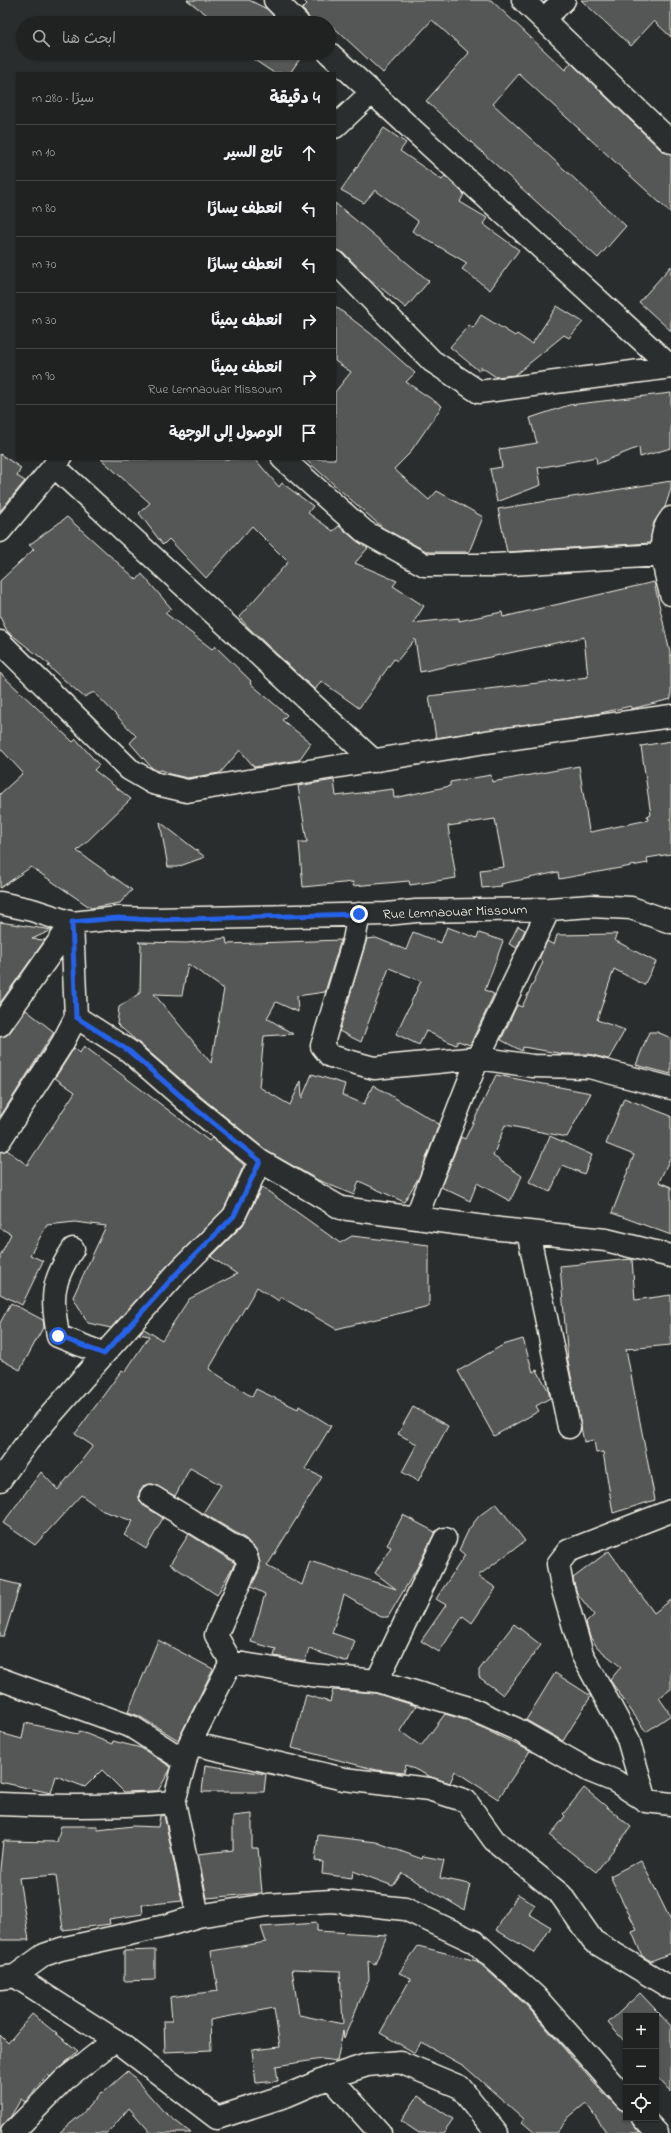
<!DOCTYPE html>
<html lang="ar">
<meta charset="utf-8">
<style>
body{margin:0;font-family:"Indie Flower","Playpen Sans Arabic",sans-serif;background:#282a2a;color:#f1f3f6;direction:rtl}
.controls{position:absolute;right:12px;bottom:12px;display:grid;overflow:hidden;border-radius:0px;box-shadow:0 1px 3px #0004}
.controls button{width:36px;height:36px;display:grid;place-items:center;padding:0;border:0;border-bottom:1px solid #3d3f40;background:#202222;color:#f1f3f6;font:20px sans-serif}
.stop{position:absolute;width:12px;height:12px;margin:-9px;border:3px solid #2563eb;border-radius:50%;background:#fff}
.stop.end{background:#2563eb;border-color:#fff;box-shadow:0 1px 4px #0008}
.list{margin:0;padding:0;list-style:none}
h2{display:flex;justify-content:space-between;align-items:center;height:52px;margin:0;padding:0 16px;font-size:17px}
h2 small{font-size:13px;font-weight:400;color:#a2a4a5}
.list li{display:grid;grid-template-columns:26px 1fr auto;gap:12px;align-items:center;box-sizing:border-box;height:56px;padding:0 16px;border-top:1px solid #3d3f40}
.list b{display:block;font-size:15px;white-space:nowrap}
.list p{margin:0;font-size:13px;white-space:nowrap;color:#a2a4a5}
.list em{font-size:13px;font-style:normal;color:#a2a4a5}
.icon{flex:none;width:22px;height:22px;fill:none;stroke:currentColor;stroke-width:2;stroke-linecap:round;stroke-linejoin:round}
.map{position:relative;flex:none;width:671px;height:2133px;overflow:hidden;direction:ltr}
.search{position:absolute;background:#202222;box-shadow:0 1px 3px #0004;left:16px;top:16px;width:320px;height:44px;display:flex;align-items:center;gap:10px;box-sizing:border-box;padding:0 14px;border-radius:22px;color:#a2a4a5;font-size:15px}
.panel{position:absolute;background:#202222;box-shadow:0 1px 3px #0004;left:16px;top:72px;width:320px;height:388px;border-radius:0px;direction:rtl}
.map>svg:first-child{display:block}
.building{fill:#555756;stroke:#f4f1e8;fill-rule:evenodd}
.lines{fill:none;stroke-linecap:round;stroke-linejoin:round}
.minor-casing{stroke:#f4f1e8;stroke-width:25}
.minor{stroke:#2a2d2e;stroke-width:22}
.route{stroke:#2563eb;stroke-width:5}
.labels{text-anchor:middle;stroke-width:3;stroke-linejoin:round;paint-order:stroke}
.street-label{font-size:14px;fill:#f4f1e8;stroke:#2a2d2e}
</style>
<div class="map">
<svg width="671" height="2133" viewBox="0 0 671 2133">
<rect width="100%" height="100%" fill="#2a2d2e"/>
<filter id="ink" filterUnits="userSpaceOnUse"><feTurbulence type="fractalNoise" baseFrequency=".025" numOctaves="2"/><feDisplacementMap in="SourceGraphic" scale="8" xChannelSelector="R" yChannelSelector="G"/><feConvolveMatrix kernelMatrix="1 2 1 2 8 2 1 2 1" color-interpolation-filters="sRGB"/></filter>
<g filter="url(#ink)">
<!-- building -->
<path class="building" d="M 187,0 L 249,0 L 267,9 L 280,23 L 218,23 Z
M 303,0 L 491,0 L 565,70 L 571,63 L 662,151 L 671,154 L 671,213 L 519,74 L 493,104 L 626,226 L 598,258 L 426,101 L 469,53 L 432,20 L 383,73 L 329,23 L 325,20 L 323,23 L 310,23 L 307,14 L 302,9 L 307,4 Z
M 581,0 L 671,0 L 671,37 L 654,21 L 631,46 Z
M 244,53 L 304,53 L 290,73 L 274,73 Z
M 384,128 L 406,143 L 400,151 L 442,180 L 445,176 L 464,194 L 460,202 L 487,218 L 483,224 L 519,250 L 490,290 L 462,269 L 467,263 L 412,231 L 418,221 L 375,190 L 364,203 L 341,190 Z
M 335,203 L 429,281 L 406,308 L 366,276 L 344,253 L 335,250 Z
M 671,266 L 671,331 L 639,302 Z
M 335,306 L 370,333 L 415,373 L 406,382 L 442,406 L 409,454 L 394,469 L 429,500 L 437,491 L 483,517 L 469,552 L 428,552 L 383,528 L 305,459 L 335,459 L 335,392 L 351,372 L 335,361 Z
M 557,306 L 583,322 L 569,338 L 564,335 L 515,375 L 496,377 L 481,367 L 479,371 L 450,347 L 469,325 L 473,328 L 481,315 L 515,336 L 517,334 L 532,344 Z
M 671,393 L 671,448 L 640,457 L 639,447 L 597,464 L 596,457 L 538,468 L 541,485 L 497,502 L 490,469 L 502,467 L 499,449 L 537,443 L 530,418 L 569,405 Z
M 0,454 L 21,468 L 17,476 L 25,481 L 0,511 Z
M 101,459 L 255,459 L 279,487 L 282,483 L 313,506 L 308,513 L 333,531 L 339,526 L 357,541 L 368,548 L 355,563 L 397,581 L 393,586 L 424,606 L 413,623 L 459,618 L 459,621 L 502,612 L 503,617 L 654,582 L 671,657 L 671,699 L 631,709 L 631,706 L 596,714 L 436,738 L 429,696 L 588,677 L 584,637 L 420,672 L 415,639 L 397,661 L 394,659 L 359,708 L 321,681 L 315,690 L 248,627 L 239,617 L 288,562 L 252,526 L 206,578 L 169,539 L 163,545 L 139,513 L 150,503 Z
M 671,481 L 671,489 L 665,507 L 654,522 L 650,543 L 507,552 L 498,509 Z
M 67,517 L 137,580 L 142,574 L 171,608 L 165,613 L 212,649 L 215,646 L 251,681 L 250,683 L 287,715 L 282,720 L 311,743 L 299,760 L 254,767 L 240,750 L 220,773 L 187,778 L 170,774 L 162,770 L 158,771 L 152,768 L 130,743 L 136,736 L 94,692 L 84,697 L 48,666 L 50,665 L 7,631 L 0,617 L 0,581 L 34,549 L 29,545 Z
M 0,673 L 73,742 L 76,739 L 99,765 L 94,770 L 131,799 L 77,851 L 132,890 L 120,903 L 91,908 L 31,867 L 0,888 L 0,794 L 23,773 L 0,748 Z
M 671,741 L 671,854 L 647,858 L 648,863 L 559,879 L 558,872 L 501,884 L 502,886 L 482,888 L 480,870 L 504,867 L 495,819 L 448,826 L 456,878 L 410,885 L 409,881 L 353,886 L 353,882 L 303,887 L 299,842 L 307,842 L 298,786 L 334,780 L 336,796 L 393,789 L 394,798 L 450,786 L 450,782 L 491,775 L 492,782 L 579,766 L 589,831 L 591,832 L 648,820 L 647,816 L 651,815 L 641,746 Z
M 160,822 L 205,857 L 177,867 L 168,867 Z
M 0,922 L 52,930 L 32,939 L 45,940 L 0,1003 Z
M 518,926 L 525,930 L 517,948 L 509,944 Z
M 447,927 L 477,938 L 479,933 L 503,941 L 485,990 L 494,994 L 470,1045 L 458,1041 L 456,1045 L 426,1031 L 419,1045 L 396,1034 L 421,981 L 389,968 L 361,1042 L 339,1031 L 367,939 L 376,938 L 406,950 L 413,932 L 441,943 Z
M 617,934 L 614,940 L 656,962 L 644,985 L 614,969 L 597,1020 L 625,1030 L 610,1057 L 608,1059 L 589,1054 L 564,1054 L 523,1047 L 522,1051 L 501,1040 L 517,1005 L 522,1007 L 543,962 L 539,959 L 547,941 L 554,945 L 557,935 Z
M 226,938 L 227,944 L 341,940 L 325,992 L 297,996 L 298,1012 L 276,1002 L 267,1018 L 293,1034 L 264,1036 L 259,1087 L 290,1105 L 301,1081 L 302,1098 L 312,1074 L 345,1084 L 342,1095 L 364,1104 L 373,1085 L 439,1124 L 419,1177 L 404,1202 L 359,1181 L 354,1195 L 318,1180 L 267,1151 L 200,1096 L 117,1024 L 119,1007 L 140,993 L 141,944 L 138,942 L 187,943 ZM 188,964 L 224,989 L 211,1063 L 154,994 L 182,995 Z
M 26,1010 L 54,1032 L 0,1117 L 0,1037 L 10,1032 Z
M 649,1032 L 657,1032 L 671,1038 L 671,1074 L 636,1065 Z
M 84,1046 L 209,1141 L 212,1138 L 244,1165 L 224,1209 L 168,1265 L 111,1328 L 88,1323 L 73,1297 L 106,1226 L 75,1222 L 47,1225 L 30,1255 L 43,1261 L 22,1305 L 0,1294 L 0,1256 L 11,1234 L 0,1228 L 0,1152 L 7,1150 L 27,1165 L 75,1092 L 55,1078 L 74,1048 L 80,1053 Z
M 496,1075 L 591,1093 L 567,1137 L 505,1125 L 493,1156 L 522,1176 L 510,1201 L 477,1183 L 470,1201 L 441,1187 L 461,1137 L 465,1139 Z
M 624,1098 L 671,1116 L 671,1156 L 659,1182 L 671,1187 L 671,1235 L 612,1213 L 634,1155 L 606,1144 Z
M 550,1136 L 592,1155 L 584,1174 L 563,1165 L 550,1192 L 529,1182 Z
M 262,1187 L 340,1243 L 352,1236 L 429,1245 L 429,1306 L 336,1329 L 281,1297 L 279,1301 L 257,1287 L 209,1369 L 252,1397 L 256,1389 L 298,1409 L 299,1406 L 331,1426 L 305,1469 L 322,1477 L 267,1566 L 302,1585 L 310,1561 L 396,1589 L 375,1573 L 391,1547 L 387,1545 L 403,1515 L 435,1532 L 417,1568 L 388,1617 L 381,1617 L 344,1595 L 332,1633 L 355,1641 L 348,1662 L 309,1649 L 305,1661 L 274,1656 L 276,1649 L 251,1642 L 265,1594 L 251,1587 L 260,1569 L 258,1553 L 246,1539 L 203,1513 L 221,1485 L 190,1468 L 175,1496 L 152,1484 L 145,1485 L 140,1490 L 139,1496 L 140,1502 L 163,1518 L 146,1549 L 124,1535 L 133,1521 L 103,1511 L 81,1495 L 35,1545 L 3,1523 L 41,1472 L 58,1490 L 93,1446 L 75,1434 L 122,1370 L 125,1372 L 149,1336 L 139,1334 L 144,1329 L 162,1340 L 189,1299 L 237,1274 L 211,1257 L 243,1225 Z
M 632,1259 L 635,1300 L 671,1295 L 671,1345 L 626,1349 L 655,1500 L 613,1513 L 603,1452 L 596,1453 L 594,1440 L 584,1442 L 568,1361 L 560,1266 Z
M 11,1303 L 43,1320 L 44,1326 L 20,1370 L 0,1359 L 0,1323 Z
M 523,1339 L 533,1372 L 537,1370 L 548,1390 L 550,1398 L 536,1406 L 539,1411 L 494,1436 L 458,1371 L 503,1345 Z
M 413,1407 L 448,1426 L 418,1481 L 402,1472 L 417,1444 L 398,1434 Z
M 496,1503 L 525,1541 L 478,1576 L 496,1588 L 472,1623 L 463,1616 L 439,1652 L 421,1641 L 446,1605 L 436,1599 L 465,1555 L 459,1550 L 469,1529 L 479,1516 Z
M 189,1534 L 235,1563 L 217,1595 L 170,1564 Z
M 609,1551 L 654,1613 L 671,1600 L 671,1689 L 659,1698 L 671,1715 L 646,1732 L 610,1680 L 621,1667 L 598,1648 L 590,1637 L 586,1623 L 594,1615 L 577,1593 L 574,1583 L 573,1578 Z
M 0,1580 L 20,1585 L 4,1636 L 0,1636 Z
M 514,1624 L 541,1645 L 503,1695 L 479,1677 L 479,1670 Z
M 158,1640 L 213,1669 L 178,1740 L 139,1716 L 128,1712 Z
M 555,1673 L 591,1696 L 563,1741 L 526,1720 Z
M 333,1690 L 375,1693 L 416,1706 L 400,1731 L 421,1746 L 445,1714 L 465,1720 L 530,1751 L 498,1799 L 455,1771 L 450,1783 L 431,1777 L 406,1765 L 404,1773 L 377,1770 L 292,1748 L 306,1695 L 330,1702 Z
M 25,1723 L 78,1734 L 79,1731 L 112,1744 L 113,1741 L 141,1748 L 171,1767 L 170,1770 L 158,1791 L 151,1791 L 124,1792 L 102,1770 L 85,1787 L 56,1776 L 51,1793 L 0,1782 L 0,1733 L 22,1739 Z
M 205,1765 L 266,1774 L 264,1792 L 202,1792 Z
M 584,1788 L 631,1827 L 596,1872 L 550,1836 L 565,1816 L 563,1814 Z
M 252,1814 L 252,1848 L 258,1848 L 262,1893 L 207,1898 L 198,1854 L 233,1850 L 233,1816 Z
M 164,1815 L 182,1901 L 142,1905 L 143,1914 L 109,1919 L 110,1924 L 63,1930 L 56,1875 L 19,1878 L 29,1940 L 0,1940 L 0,1869 L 3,1841 L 57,1842 L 61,1826 L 97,1826 L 98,1830 L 133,1826 L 158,1827 L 160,1816 Z
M 318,1835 L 376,1842 L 422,1859 L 423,1856 L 444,1860 L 440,1878 L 470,1884 L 464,1910 L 402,1873 L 393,1886 L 353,1871 L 352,1878 L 322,1874 L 323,1862 L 315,1861 Z
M 641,1860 L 671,1921 L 671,1953 L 651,1961 L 642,1956 L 632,1932 L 637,1930 L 610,1876 Z
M 518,1894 L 535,1905 L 529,1914 L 551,1927 L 535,1953 L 496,1930 Z
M 317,1923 L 317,1931 L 387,1935 L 375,1964 L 368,1961 L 369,1979 L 344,2038 L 343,2031 L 337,2061 L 322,2059 L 276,2066 L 278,2081 L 256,2083 L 252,2050 L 280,2047 L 274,2008 L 210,2020 L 211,2050 L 165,2052 L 164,2021 L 172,2021 L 170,1997 L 218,1991 L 211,1951 L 266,1942 L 261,1927 ZM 292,1969 L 340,1971 L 343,2024 L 299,2015 Z
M 418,1946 L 477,1961 L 526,2005 L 601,2091 L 626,2114 L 626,2118 L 631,2119 L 634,2126 L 640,2133 L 607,2133 L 586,2103 L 569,2117 L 556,2133 L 535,2133 L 522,2122 L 524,2119 L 464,2066 L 421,2042 L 415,2053 L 380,2033 L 411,1978 L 399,1973 Z
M 155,1950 L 155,1980 L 124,1981 L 124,1951 Z
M 640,1993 L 671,2026 L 671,2092 L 656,2076 L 656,2016 L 626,2016 L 626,2043 L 608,2023 Z
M 32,2014 L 78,2051 L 50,2077 L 48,2075 L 25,2102 L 21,2099 L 11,2116 L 0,2130 L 0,2035 L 8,2043 Z
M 128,2071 L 163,2111 L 191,2133 L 151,2133 L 129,2108 L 108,2133 L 59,2133 L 83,2113 L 101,2092 L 103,2093 Z
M 418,2096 L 453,2119 L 443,2133 L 419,2133 L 401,2121 Z"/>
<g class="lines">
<!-- minor casing -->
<g class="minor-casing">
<path id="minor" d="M 275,0 L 298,23
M 523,0 L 671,142
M 544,19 L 564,0
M 329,53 L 671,367
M 335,127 L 371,93
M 335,262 L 432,361 L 479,392 L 671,367
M 283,459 L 365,532 L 425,565 L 494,565 L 661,555
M 54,466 L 374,761
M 671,518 C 654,539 665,570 671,594
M 0,531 L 60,459
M 0,642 L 129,769 L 153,783 L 187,791 L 486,742 L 671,716
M 0,903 L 32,910 L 72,923 L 118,918 L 154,919 L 387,914 L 416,911 L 549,909 L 591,906 L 631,908 L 671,922
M 359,914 L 354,940 L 322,1046 L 330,1056 L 374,1068 L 478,1058 L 532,1066 L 589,1067 L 671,1088
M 72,923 L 76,1017 L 129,1051 L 192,1106 L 260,1161 L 341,1208 L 500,1229 L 606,1240 L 671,1256
M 0,1025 L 72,923
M 0,1140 L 62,1044 L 76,1017
M 416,1218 L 478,1058 L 549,909
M 528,1232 L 569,1427
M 73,1249 C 50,1284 52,1297 58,1336 L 104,1354
M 0,1480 L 28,1441 L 104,1354 L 177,1273 L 234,1216 L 260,1161
M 151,1496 L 239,1550 L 246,1556 L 248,1564 L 216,1635 L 231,1662 L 190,1743 L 174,1802 L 198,1916
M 231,1662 L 311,1675 L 377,1681 L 469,1708 L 516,1729 L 590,1771 L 615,1781 L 646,1801 L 671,1804
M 0,1679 L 132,1727 L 185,1761
M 377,1681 L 445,1539
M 190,1743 L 344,1779 L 429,1789 L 466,1801 L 494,1840 L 561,1895 L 593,1941 L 671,1988
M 646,1801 L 628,1739 L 582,1654 L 562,1586 L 558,1564 L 568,1551 L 671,1511
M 0,1804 C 59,1807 116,1807 174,1802
M 15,1976 L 115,2040 L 217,2118 L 288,2095 L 330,2077 L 367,2065 L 400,2062 L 460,2087 L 497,2133
M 0,1978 L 15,1976 L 44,1955 L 61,1949 L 165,1926 L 198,1916 L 267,1905 L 332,1901 L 405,1909 L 475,1942 L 535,1996 L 626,2099
M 330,2077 L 380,2133
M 643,2118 L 657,2133
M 12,2133 L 65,2079 L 115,2040"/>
</g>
<!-- minor -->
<use href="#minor" class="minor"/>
</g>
</g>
<g class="lines" filter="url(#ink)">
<!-- route -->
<path class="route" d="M 58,1336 L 104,1354 L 177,1273 L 234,1216 L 260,1161 L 192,1106 L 129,1051 L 76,1017 L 72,922 L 118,918 L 154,920 L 359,914"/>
</g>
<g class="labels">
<!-- street labels -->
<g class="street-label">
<text transform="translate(455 911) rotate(-2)" y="5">Rue Lemnaouar Missoum</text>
</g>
</g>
</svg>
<div class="controls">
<button>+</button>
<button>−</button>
<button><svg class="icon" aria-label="locate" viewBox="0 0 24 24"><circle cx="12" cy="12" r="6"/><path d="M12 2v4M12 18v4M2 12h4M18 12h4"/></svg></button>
</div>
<div class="stop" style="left:58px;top:1336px"></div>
<div class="stop end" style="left:359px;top:914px"></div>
<div class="search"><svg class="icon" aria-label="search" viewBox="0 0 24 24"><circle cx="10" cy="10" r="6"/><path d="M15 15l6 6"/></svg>ابحث هنا</div>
<section class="panel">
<h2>4 دقيقة<small>سيرًا · 280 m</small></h2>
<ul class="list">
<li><svg class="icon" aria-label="ahead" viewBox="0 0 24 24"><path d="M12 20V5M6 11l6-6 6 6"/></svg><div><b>تابع السير</b></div><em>10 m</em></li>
<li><svg class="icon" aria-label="left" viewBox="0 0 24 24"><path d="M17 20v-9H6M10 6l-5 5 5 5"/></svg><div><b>انعطف يسارًا</b></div><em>80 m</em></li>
<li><svg class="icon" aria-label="left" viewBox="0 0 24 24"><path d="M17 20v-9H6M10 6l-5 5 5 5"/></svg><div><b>انعطف يسارًا</b></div><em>70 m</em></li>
<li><svg class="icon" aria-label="right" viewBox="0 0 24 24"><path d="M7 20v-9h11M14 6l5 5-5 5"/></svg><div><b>انعطف يمينًا</b></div><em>30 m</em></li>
<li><svg class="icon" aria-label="right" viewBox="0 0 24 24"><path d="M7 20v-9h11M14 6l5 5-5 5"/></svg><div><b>انعطف يمينًا</b><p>Rue Lemnaouar Missoum</p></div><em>90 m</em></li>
<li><svg class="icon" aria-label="arrive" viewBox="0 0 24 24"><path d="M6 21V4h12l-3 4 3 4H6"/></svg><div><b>الوصول إلى الوجهة</b></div></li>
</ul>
</section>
</div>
